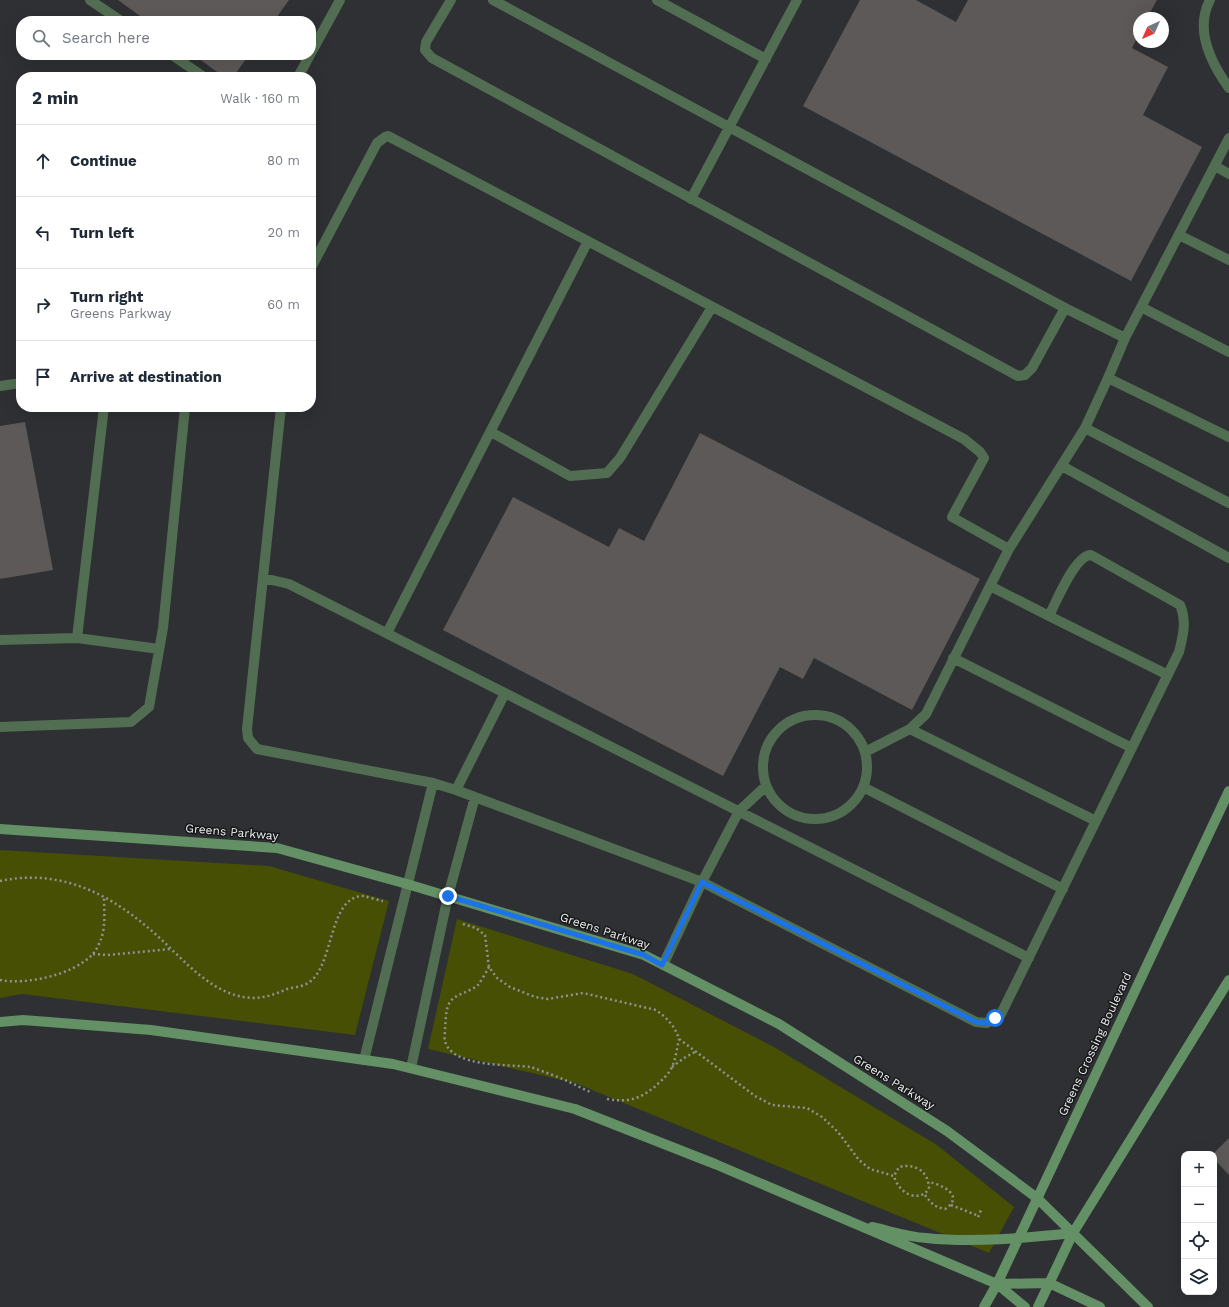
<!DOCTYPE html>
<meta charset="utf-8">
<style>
body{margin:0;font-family:"Work Sans",sans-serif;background:#f2f2f3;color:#1f2937}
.controls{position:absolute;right:12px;bottom:12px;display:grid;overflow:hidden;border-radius:8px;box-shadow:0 4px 16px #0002}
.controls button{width:36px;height:36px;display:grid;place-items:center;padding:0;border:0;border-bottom:1px solid #e0e1e3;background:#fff;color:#1f2937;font:20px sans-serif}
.compass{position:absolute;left:1133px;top:12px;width:36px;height:36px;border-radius:50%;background:#fff;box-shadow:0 4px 16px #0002;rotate:225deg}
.stop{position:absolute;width:12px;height:12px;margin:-9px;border:3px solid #1a73e8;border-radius:50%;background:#fff}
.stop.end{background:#1a73e8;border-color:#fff;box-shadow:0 1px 4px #0008}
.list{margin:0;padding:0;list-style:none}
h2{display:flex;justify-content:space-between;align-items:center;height:52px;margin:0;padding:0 16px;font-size:17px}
h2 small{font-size:13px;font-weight:400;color:#747a83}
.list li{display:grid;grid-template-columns:26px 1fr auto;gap:12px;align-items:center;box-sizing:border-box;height:72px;padding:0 16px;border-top:1px solid #e0e1e3}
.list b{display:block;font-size:15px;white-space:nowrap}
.list p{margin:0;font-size:13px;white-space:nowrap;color:#747a83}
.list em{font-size:13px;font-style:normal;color:#747a83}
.icon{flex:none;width:22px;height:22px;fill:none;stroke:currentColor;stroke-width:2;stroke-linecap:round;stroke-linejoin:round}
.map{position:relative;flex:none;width:1229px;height:1307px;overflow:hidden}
.search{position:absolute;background:#fff;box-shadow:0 4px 16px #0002;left:16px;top:16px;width:300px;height:44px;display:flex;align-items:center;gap:10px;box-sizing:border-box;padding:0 14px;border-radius:16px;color:#747a83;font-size:15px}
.panel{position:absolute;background:#fff;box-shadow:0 4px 16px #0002;left:16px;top:72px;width:300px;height:340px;border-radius:16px}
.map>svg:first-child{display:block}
.green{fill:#464f03}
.building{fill:#5d5958}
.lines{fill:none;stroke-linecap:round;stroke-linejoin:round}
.path{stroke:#909294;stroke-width:2.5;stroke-dasharray:2 3;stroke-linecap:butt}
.lane{stroke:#526e52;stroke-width:10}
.secondary{stroke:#639064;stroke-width:10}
.route{stroke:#1a73e8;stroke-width:5}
.labels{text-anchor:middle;stroke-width:3;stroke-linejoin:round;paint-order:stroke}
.street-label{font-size:12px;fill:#ebecee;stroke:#171819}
</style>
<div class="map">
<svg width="1229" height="1307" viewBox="0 0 1229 1307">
<rect width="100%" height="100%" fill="#2e3033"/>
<!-- green -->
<path class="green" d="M 0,850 L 269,866 L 389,901 L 355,1035 L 22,994 L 0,998 Z
M 457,919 L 633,974 L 774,1047 L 937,1145 L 1014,1207 L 989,1253 L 575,1083 L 428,1049 Z"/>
<!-- building -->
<path class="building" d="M 118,0 L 289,0 L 274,21 L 147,21 Z
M 860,0 L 916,0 L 956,22 L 968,0 L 1157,0 L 1147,18 L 1139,18 L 1139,34 L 1132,48 L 1168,67 L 1143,115 L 1202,147 L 1131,281 L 803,106 Z
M 194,55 L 249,55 L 233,77 L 224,77 Z
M 25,422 L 53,570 L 0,579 L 0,426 Z
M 700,433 L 980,579 L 912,710 L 814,658 L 803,679 L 780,667 L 723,776 L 443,630 L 513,497 L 609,547 L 619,528 L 644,541 Z
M 1229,1138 L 1229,1175 L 1214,1159 L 1213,1154 Z"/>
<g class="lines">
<!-- path -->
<path class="path" d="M 0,881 C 66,867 119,899 165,943 C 190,967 216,996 252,998 C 265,998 276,994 287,989 C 294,987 302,987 308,983 C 334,968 328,896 363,896 C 369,897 377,900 383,901
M 463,924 L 476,928 L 485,935 L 489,967 L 497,978 L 510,987 L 535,997 L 548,999 L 583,993 L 656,1010 C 667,1018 675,1026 679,1039 L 755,1096 L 772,1105 L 807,1108 L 822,1117 L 838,1132 L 859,1160 L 870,1169 L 894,1176 C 898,1192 917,1204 929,1189 C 929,1172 916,1163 899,1167 L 894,1176
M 93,954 L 108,955 L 171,949
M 489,967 C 486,972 482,980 478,985 C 470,992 455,994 450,1002 C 445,1010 446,1020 445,1029 C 445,1033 444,1038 445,1041 C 452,1068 509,1064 531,1067 L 563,1079 L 590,1092
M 0,980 C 27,985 72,975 92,955 C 96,951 99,944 101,939 C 106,926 104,909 104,896
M 672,1067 L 684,1058 L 695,1052
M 607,1099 C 631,1103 643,1098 661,1081 C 665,1077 670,1072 672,1067 C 676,1058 677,1048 679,1039
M 925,1195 C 931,1203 934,1207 945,1209 C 965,1196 943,1185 929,1182
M 951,1205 L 979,1216
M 978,1217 L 981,1210"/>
<!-- lane -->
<path class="lane" d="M 90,0 L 121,21
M 451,0 L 426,42 L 425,50 L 432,58 L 1018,376 L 1025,375 L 1032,368 L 1065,308 L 1125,338 L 1108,378
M 493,0 L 1065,308
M 657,0 L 766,59
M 1210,0 C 1194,30 1211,63 1229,88
M 311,53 L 340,0
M 172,55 L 204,77
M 298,77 L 310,55
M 1215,166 L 1229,174
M 691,199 L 797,0
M 1179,235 L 1229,260
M 311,268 L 377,143 L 385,137 L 388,136 L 964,439 L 980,452 L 984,458 L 952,517 L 1009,549 L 1085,428 L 1108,378 L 1229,437
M 1141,307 L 1229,352
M 1125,338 L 1229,138
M 0,386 L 21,383
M 281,407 L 247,729 L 248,738 L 257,749 L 433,783 L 456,790 L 702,882 L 663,965
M 1085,428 L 1229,503
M 491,432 L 570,476 L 607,473 L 620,458 L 712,307
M 1062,466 L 1229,558
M 263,578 L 289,584 L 1029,958
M 1049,616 L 1168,675
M 387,633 L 588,241
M 77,638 L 104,407
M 0,640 L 77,638 L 159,649
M 953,658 L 1132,748
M763 767a52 52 0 1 1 104 0a52 52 0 1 1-104 0Z
M 0,727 L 131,722 L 149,707 L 163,628 L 185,407
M 910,729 L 1096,821
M 865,752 L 910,729 L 926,714 L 990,586
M 766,786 L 739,811 L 702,882 L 976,1022 L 987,1023 L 1001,1014 L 1179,652 C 1183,636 1187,621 1180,605 L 1091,555 C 1075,555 1056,602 1049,616 L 990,586 L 1009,549
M 863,787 L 1063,889
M 456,790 L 505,693
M 364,1060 L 433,783
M 411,1068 L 448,896 L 475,797"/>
<!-- secondary -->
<path class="secondary" d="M 0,829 L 277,848 L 407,884 L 644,955 L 779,1024 L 947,1131 L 1037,1198 L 1148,1307
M 0,1022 L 23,1020 L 151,1030 L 393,1064 L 575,1109 L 715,1164 L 997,1284 L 1025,1307
M 872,1227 C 890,1231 908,1237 926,1238 C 974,1243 1025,1238 1073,1233
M 997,1284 L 1049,1283 L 1100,1307
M 984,1307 L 997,1284 L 1229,791
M 1038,1307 L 1073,1233 L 1229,980"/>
</g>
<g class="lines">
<!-- route -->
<path class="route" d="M 448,896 L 644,955 L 662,965 L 702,882 L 976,1022 L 987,1023 L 995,1018"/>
</g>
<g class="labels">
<!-- street labels -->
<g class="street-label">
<text transform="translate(232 832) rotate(5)" y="4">Greens Parkway</text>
<text transform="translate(605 931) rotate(18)" y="4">Greens Parkway</text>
<text transform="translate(1095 1044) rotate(-65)" y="4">Greens Crossing Boulevard</text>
<text transform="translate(894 1082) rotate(32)" y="4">Greens Parkway</text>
</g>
</g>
</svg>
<div class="controls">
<button>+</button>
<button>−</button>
<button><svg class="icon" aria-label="locate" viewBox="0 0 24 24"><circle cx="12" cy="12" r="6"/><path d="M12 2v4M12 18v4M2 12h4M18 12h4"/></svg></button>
<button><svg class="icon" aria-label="layers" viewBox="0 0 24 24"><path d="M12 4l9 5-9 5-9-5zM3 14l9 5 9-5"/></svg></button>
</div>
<svg class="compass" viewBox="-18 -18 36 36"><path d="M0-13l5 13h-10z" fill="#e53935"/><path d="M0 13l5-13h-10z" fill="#747a83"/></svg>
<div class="stop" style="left:995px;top:1018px"></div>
<div class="stop end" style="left:448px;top:896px"></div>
<div class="search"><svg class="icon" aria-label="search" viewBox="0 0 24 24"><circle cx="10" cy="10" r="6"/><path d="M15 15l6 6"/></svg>Search here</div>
<section class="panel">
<h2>2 min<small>Walk · 160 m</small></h2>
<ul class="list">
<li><svg class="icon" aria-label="ahead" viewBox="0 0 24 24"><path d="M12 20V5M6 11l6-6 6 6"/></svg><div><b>Continue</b></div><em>80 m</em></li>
<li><svg class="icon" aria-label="left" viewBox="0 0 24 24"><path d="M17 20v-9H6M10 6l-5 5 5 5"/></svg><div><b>Turn left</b></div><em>20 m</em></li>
<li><svg class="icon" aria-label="right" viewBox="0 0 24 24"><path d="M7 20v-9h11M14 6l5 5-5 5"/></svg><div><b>Turn right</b><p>Greens Parkway</p></div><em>60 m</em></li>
<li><svg class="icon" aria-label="arrive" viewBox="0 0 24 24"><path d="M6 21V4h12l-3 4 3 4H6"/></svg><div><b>Arrive at destination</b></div></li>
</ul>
</section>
</div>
